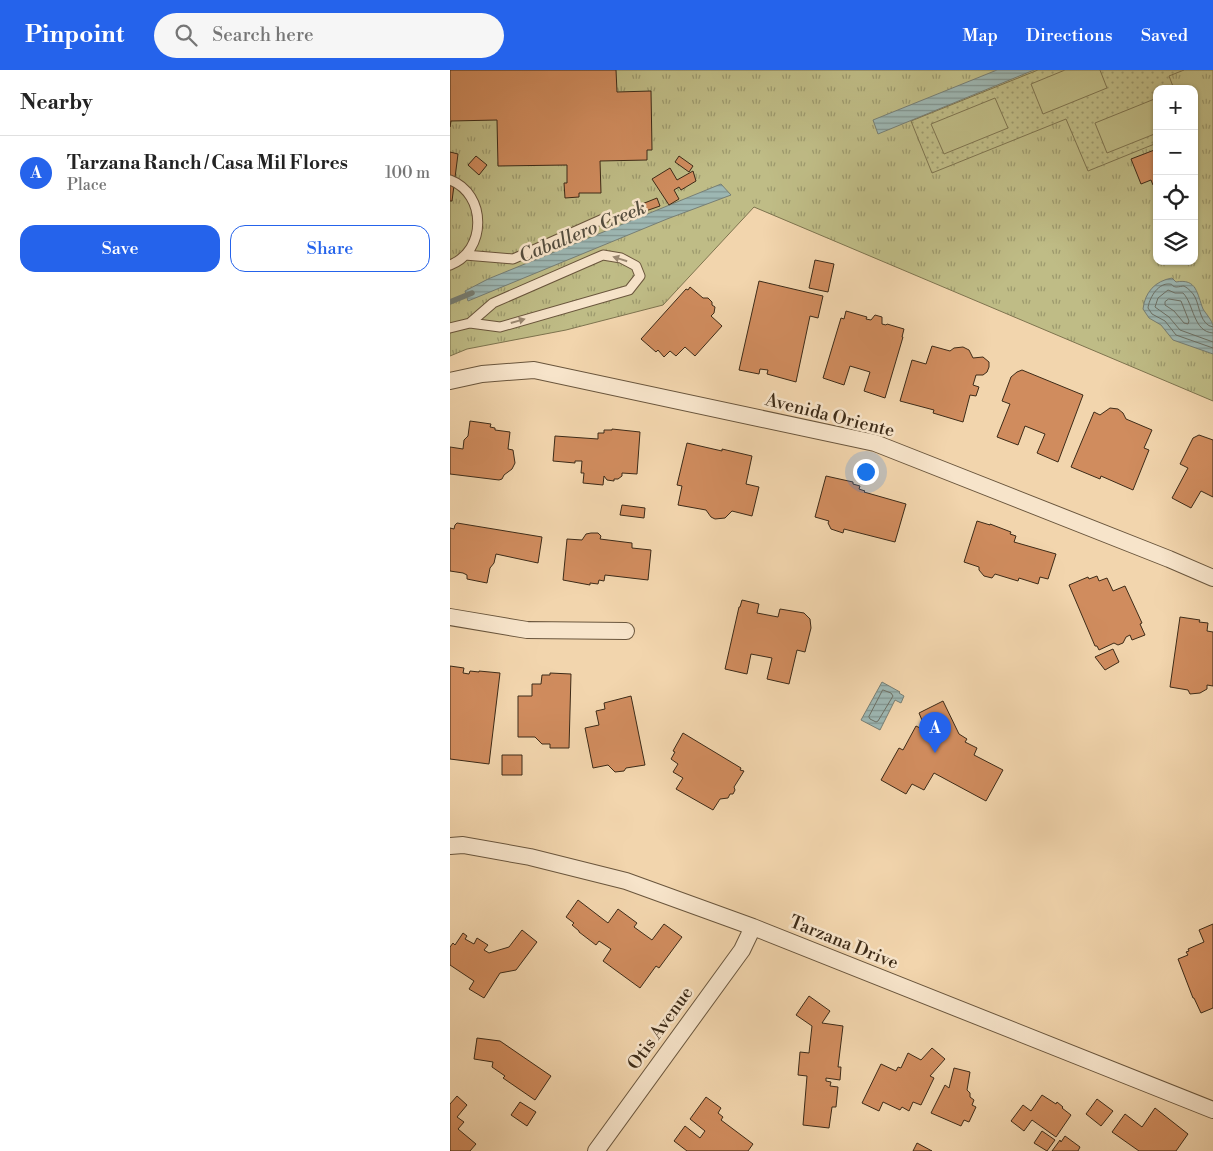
<!DOCTYPE html>
<meta charset="utf-8">
<style>
body{margin:0;font-family:"Libre Bodoni",serif;background:#f6f6f6;color:#222}
.controls{position:absolute;right:15px;top:15px;display:grid;overflow:hidden;border-radius:10px;box-shadow:0 1px 4px #0004}
.controls button{width:45px;height:45px;display:grid;place-items:center;padding:0;border:0;border-bottom:1px solid #e0e0e0;background:#fff;color:#222;font:25px sans-serif}
.you{position:absolute;left:415px;top:401px;width:18px;height:18px;margin:-12px;border:4px solid #fff;border-radius:50%;background:#1a73e8;box-shadow:0 0 0 8px #1a73e833}
.badge{display:grid;place-items:center;width:32px;height:32px;border-radius:50%;background:#2563eb;color:#fff;font-size:16px;font-weight:700}
.pin{position:absolute;translate:-50% -41px;filter:drop-shadow(0 1px 2px #0008)}
.pin::after{content:'';position:absolute;top:26px;width:18px;height:15px;background:inherit;clip-path:polygon(0 0,100% 0,50% 100%)}
.list{margin:0;padding:0;list-style:none}
h2{display:flex;justify-content:space-between;align-items:center;height:65px;margin:0;padding:0 20px;font-size:21px}
h2 small{font-size:16px;font-weight:400;color:#767676}
.list li{display:grid;grid-template-columns:32px 1fr auto;gap:15px;align-items:center;box-sizing:border-box;height:75px;padding:0 20px;border-top:1px solid #e0e0e0}
.list b{display:block;font-size:19px;white-space:nowrap}
.list p{margin:0;font-size:16px;white-space:nowrap;color:#767676}
.list em{font-size:16px;font-style:normal;color:#767676}
.actions{display:flex;gap:10px;padding:15px 20px}
.actions a{flex:1;padding:11px 0;border:1px solid #2563eb;border-radius:15px;text-align:center;font-size:18px;color:#2563eb}
.actions .main{background:#2563eb;color:#fff}
.icon{flex:none;width:28px;height:28px;fill:none;stroke:currentColor;stroke-width:2;stroke-linecap:round;stroke-linejoin:round}
.map{position:relative;flex:none;width:763px;height:1081px;overflow:hidden}
header{display:flex;align-items:center;gap:30px;box-sizing:border-box;height:70px;padding:0 25px;background:#2563eb;color:#fff}
header strong{font-size:24px}
nav{display:flex;gap:28px;margin-inline-start:auto;font-size:18px}
.search{width:350px;height:45px;background:#f6f6f6;display:flex;align-items:center;gap:12px;box-sizing:border-box;padding:0 18px;border-radius:28px;color:#767676;font-size:19px}
main{display:flex}
aside{flex:1;background:#fff}
.map>svg:first-child{display:block}
.grass{fill:url(#grass-tufts);stroke:#7e744f;fill-rule:evenodd}
.park{fill:url(#park-dots);stroke:#7e744f}
.pitch{fill:#bfbc86;stroke:#7e744f}
.water{fill:url(#water-rules);stroke:#777f75}
.lines{fill:none;stroke-linecap:round;stroke-linejoin:round}
.shore{stroke:#6d7166;stroke-width:1}
.stream{stroke:#777f75;stroke-width:5.5}
.building{fill:#d08c5e;stroke:#3d2b18}
.lane-casing{stroke:#6a563d;stroke-width:11}
.street-casing{stroke:#6a563d;stroke-width:18}
.lane{stroke:#f7e4ca;stroke-width:9}
.street{stroke:#f7e4ca;stroke-width:16}
.oneway{fill:#9a8871}
.labels{text-anchor:middle;stroke-width:5;stroke-linejoin:round;paint-order:stroke}
.street-label{font-size:18px;fill:#3d2b18;stroke:#f7e4ca}
.water-label{font-size:19px;font-style:italic;fill:#554e3f;stroke:#f7e4ca}
</style>
<header>
<strong>Pinpoint</strong>
<div class="search"><svg class="icon" aria-label="search" viewBox="0 0 24 24"><circle cx="10" cy="10" r="6"/><path d="M15 15l6 6"/></svg>Search here</div>
<nav><a>Map</a><a>Directions</a><a>Saved</a></nav>
</header>
<main>
<aside>
<h2>Nearby<small></small></h2>
<ul class="list">
<li><span class="badge">A</span><div><b>Tarzana Ranch / Casa Mil Flores</b><p>Place</p></div><em>100 m</em></li>
</ul>
<div class="actions"><a class="main">Save</a><a>Share</a></div>
</aside>
<div class="map">
<svg width="763" height="1081" viewBox="0 0 763 1081">
<defs>
<pattern id="grass-tufts" width="24" height="20" patternUnits="userSpaceOnUse" patternTransform="scale(1.25)"><rect width="24" height="20" fill="#bfbc86"/><path d="M3 7l-1-3M5 7V3M7 7l1-3M15 17l-1-3M17 17v-4M19 17l1-3" fill="none" stroke="#9c996d"/></pattern>
<pattern id="park-dots" width="8" height="8" patternUnits="userSpaceOnUse" patternTransform="scale(1.25)"><rect width="8" height="8" fill="#bfbc86"/><path d="M2 2h.1M6 6h.1" fill="none" stroke="#9c996d" stroke-width="1.8" stroke-linecap="round"/></pattern>
<pattern id="water-rules" width="6" height="5" patternUnits="userSpaceOnUse" patternTransform="scale(1.25)"><rect width="6" height="5" fill="#9db7b3"/><path d="M0 2.5h6" fill="none" stroke="#819591"/></pattern>
</defs>
<rect width="100%" height="100%" fill="#f2d5ad"/>
<filter id="stains"><feTurbulence type="fractalNoise" baseFrequency=".004" numOctaves="4"/><feColorMatrix values="0 0 0 0 .2 0 0 0 0 .09 0 0 0 0 .02 0 0 0 .5 -.17"/></filter>
<radialGradient id="worn" r=".72"><stop offset=".6" stop-color="#630" stop-opacity="0"/><stop offset="1" stop-color="#630" stop-opacity=".3"/></radialGradient>
<!-- grass -->
<path class="grass" d="M 0,0 L 763,0 L 763,331 L 304,137 L 213,235 L 116,260 L 17,279 L 0,286 ZM 707,19 L 744,19 L 744,191 L 707,191 Z"/>
<!-- park -->
<path class="park" d="M 588,0 L 734,0 L 719,6 L 724,19 L 707,19 L 707,73 L 638,101 L 616,49 L 482,103 L 461,51 Z"/>
<!-- pitch -->
<path class="pitch" d="M 615,0 L 650,0 L 657,18 L 593,44 L 581,14 Z
M 545,28 L 558,58 L 494,84 L 481,54 Z
M 707,28 L 707,63 L 657,83 L 645,53 Z"/>
<!-- water -->
<path class="water" d="M 547,0 L 584,0 L 428,64 L 423,50 Z
M 271,114 L 281,125 L 217,149 L 18,231 L 15,221 L 38,209 Z
M 722,208 L 726,212 C 747,208 747,224 753,239 C 756,244 762,250 763,256 C 763,264 763,275 763,284 L 723,270 L 711,255 L 699,248 L 693,239 C 695,222 705,211 722,208 Z
M 432,612 L 450,622 L 449,623 L 454,626 L 451,633 L 445,630 L 430,660 L 411,650 Z"/>
<g class="lines">
<!-- shore -->
<path class="shore" d="M 719,229 L 731,231 L 739,251 L 738,254 L 734,253 L 724,241 L 715,235 L 715,232 Z
M 763,257 C 750,255 750,237 745,227 C 743,223 738,218 734,216 C 732,216 729,217 726,217 C 720,216 725,214 718,214 C 707,214 699,229 698,238 L 702,244 L 715,251 L 726,265 L 763,278
M 763,263 C 743,262 744,234 733,223 L 725,223 L 718,220 L 708,228 L 705,237 L 719,247 L 730,260 L 763,272
M 433,620 L 441,623 L 443,626 L 428,651 L 426,652 L 420,649 L 419,647 Z"/>
<!-- stream -->
<path class="stream" d="M 0,232 L 22,223"/>
</g>
<!-- building -->
<path class="building" d="M 0,0 L 166,0 L 167,22 L 201,21 L 202,80 L 197,80 L 197,90 L 150,91 L 151,123 L 129,123 L 129,127 L 115,128 L 114,113 L 117,113 L 117,95 L 48,96 L 47,50 L 1,51 L 0,57 Z
M 707,79 L 707,113 L 703,115 L 701,110 L 691,114 L 681,89 Z
M 0,82 L 8,84 L 2,131 L 0,131 Z
M 26,86 L 37,95 L 29,105 L 18,95 Z
M 229,86 L 243,96 L 239,102 L 225,92 Z
M 220,98 L 227,110 L 243,101 L 246,111 L 231,120 L 229,117 L 224,120 L 229,129 L 219,135 L 202,109 Z
M 207,128 L 210,136 L 190,143 L 187,136 Z
M 365,190 L 384,194 L 378,222 L 359,218 Z
M 309,211 L 373,226 L 368,248 L 360,246 L 346,312 L 317,304 L 318,300 L 310,299 L 309,304 L 289,300 Z
M 240,217 L 253,228 L 258,228 L 262,232 L 262,235 L 265,237 L 264,243 L 261,246 L 272,256 L 245,286 L 235,277 L 226,286 L 220,281 L 214,287 L 208,280 L 206,282 L 191,269 L 236,219 L 238,220 Z
M 396,241 L 417,247 L 416,249 L 421,250 L 425,245 L 432,247 L 432,254 L 436,255 L 437,254 L 454,259 L 452,267 L 453,267 L 435,328 L 414,321 L 420,302 L 400,296 L 394,315 L 373,308 L 391,248 L 394,249 Z
M 482,276 L 500,281 L 504,278 L 513,277 L 519,280 L 523,288 L 533,287 L 539,292 L 539,297 L 537,302 L 533,305 L 526,305 L 523,315 L 529,317 L 526,326 L 520,325 L 513,352 L 483,343 L 484,340 L 450,331 L 462,290 L 476,294 Z
M 572,300 L 633,325 L 608,392 L 587,383 L 595,364 L 575,356 L 568,375 L 547,367 L 560,334 L 552,331 L 561,307 L 567,302 Z
M 660,338 L 668,339 L 673,343 L 676,349 L 702,360 L 694,378 L 699,380 L 683,420 L 651,406 L 650,409 L 621,397 L 644,342 L 650,345 Z
M 20,351 L 41,354 L 40,357 L 45,358 L 45,360 L 60,362 L 58,379 L 63,380 L 65,393 L 62,399 L 54,405 L 52,409 L 49,410 L 0,404 L 0,377 L 13,379 L 14,370 L 18,366 Z
M 162,359 L 190,362 L 187,404 L 172,403 L 172,406 L 168,409 L 164,409 L 164,411 L 157,410 L 154,406 L 153,415 L 133,413 L 134,403 L 131,403 L 132,391 L 125,391 L 125,393 L 103,391 L 105,366 L 148,369 L 148,363 L 154,363 L 154,360 L 162,360 Z
M 749,365 L 763,370 L 763,427 L 751,421 L 741,438 L 722,428 L 738,398 L 730,394 L 743,368 Z
M 237,373 L 272,381 L 272,379 L 302,386 L 296,414 L 309,417 L 302,446 L 282,441 L 275,448 L 265,449 L 261,447 L 256,440 L 228,435 L 232,416 L 227,415 Z
M 376,406 L 403,412 L 403,414 L 410,416 L 409,419 L 415,421 L 414,422 L 456,434 L 445,472 L 394,459 L 393,463 L 381,459 L 378,453 L 379,451 L 365,447 Z
M 172,435 L 195,438 L 194,448 L 170,445 Z
M 527,451 L 540,455 L 540,454 L 561,462 L 560,464 L 566,466 L 564,472 L 606,484 L 598,509 L 590,507 L 588,514 L 569,508 L 568,511 L 545,504 L 542,508 L 534,506 L 529,500 L 529,497 L 514,492 Z
M 7,453 L 92,467 L 88,493 L 46,484 L 44,493 L 40,498 L 37,513 L 17,509 L 17,505 L 13,503 L 0,501 L 0,458 L 4,459 L 5,455 Z
M 141,463 L 148,463 L 151,466 L 150,469 L 182,473 L 182,478 L 201,480 L 198,510 L 155,505 L 154,511 L 149,510 L 148,514 L 140,513 L 140,515 L 113,510 L 117,469 L 132,470 L 136,464 Z
M 647,506 L 649,511 L 657,508 L 663,521 L 675,516 L 692,553 L 690,554 L 695,565 L 682,570 L 680,565 L 676,567 L 673,573 L 668,575 L 664,573 L 649,580 L 647,576 L 645,576 L 619,515 L 638,507 L 639,509 Z
M 292,530 L 309,534 L 307,543 L 328,547 L 330,539 L 354,543 L 360,549 L 361,558 L 355,582 L 347,580 L 339,614 L 317,609 L 322,588 L 301,584 L 297,604 L 275,599 L 289,537 L 290,537 Z
M 730,547 L 750,550 L 749,552 L 758,553 L 757,561 L 763,562 L 763,616 L 757,615 L 757,619 L 750,623 L 740,624 L 738,620 L 720,617 Z
M 663,579 L 669,592 L 655,600 L 645,587 Z
M 0,596 L 14,598 L 13,603 L 19,604 L 20,601 L 29,602 L 29,601 L 50,603 L 39,694 L 0,689 Z
M 100,603 L 121,604 L 119,678 L 100,678 L 100,674 L 92,674 L 85,667 L 68,667 L 68,626 L 82,626 L 82,614 L 91,614 L 92,605 L 100,605 Z
M 181,626 L 195,695 L 176,698 L 174,701 L 165,702 L 158,695 L 143,698 L 135,658 L 149,655 L 146,641 L 155,639 L 154,633 Z
M 493,631 L 509,664 L 517,669 L 515,672 L 527,678 L 524,685 L 553,700 L 536,731 L 484,703 L 474,720 L 462,714 L 456,724 L 431,710 L 449,678 L 453,680 L 466,656 L 472,659 L 474,655 L 469,643 Z
M 233,663 L 291,698 L 290,700 L 294,701 L 284,717 L 285,720 L 283,724 L 280,724 L 278,728 L 270,729 L 263,740 L 226,719 L 233,708 L 223,702 L 228,694 L 221,689 L 225,682 L 223,681 Z
M 52,685 L 72,685 L 72,705 L 52,705 Z
M 128,830 L 158,853 L 168,839 L 187,853 L 184,857 L 202,870 L 214,854 L 232,867 L 209,898 L 206,896 L 190,918 L 153,891 L 161,879 L 149,871 L 146,875 L 129,862 L 129,861 L 122,855 L 124,853 L 116,847 Z
M 763,854 L 763,938 L 751,943 L 744,928 L 743,928 L 728,889 L 738,885 L 736,882 L 739,881 L 738,879 L 754,872 L 749,860 Z
M 72,860 L 87,872 L 66,900 L 50,903 L 34,928 L 19,919 L 24,911 L 0,895 L 0,877 L 3,873 L 5,875 L 13,863 L 17,866 L 15,869 L 24,874 L 27,868 L 38,875 L 34,880 L 39,883 L 59,877 Z
M 359,926 L 380,941 L 372,953 L 393,956 L 388,997 L 391,997 L 390,1010 L 376,1008 L 376,1011 L 381,1012 L 380,1016 L 388,1017 L 386,1037 L 382,1037 L 379,1058 L 353,1055 L 357,1006 L 348,1005 L 350,982 L 359,983 L 362,956 L 346,945 Z
M 27,968 L 50,971 L 101,1006 L 85,1030 L 53,1008 L 55,1006 L 42,997 L 43,992 L 24,989 Z
M 482,978 L 495,989 L 480,1006 L 484,1008 L 471,1035 L 463,1032 L 459,1041 L 452,1037 L 450,1040 L 433,1032 L 429,1041 L 412,1033 L 431,994 L 446,1001 L 448,997 L 451,998 L 458,983 L 471,990 Z
M 504,998 L 520,1002 L 517,1020 L 520,1023 L 520,1027 L 524,1030 L 522,1035 L 526,1037 L 519,1052 L 514,1050 L 511,1056 L 481,1043 L 495,1015 L 499,1018 Z
M 592,1025 L 606,1034 L 607,1032 L 613,1037 L 612,1038 L 621,1045 L 606,1067 L 582,1050 L 574,1061 L 561,1051 L 573,1035 L 581,1041 Z
M 7,1026 L 17,1035 L 7,1047 L 14,1052 L 8,1059 L 26,1074 L 20,1081 L 0,1081 L 0,1034 Z
M 256,1027 L 271,1038 L 268,1043 L 273,1047 L 271,1050 L 303,1074 L 298,1081 L 237,1081 L 224,1071 L 235,1056 L 250,1068 L 255,1061 L 240,1049 Z
M 647,1029 L 663,1041 L 651,1056 L 636,1044 Z
M 70,1032 L 86,1042 L 77,1056 L 61,1045 Z
M 705,1038 L 738,1064 L 726,1081 L 689,1081 L 662,1062 L 675,1044 L 692,1057 Z
M 592,1061 L 605,1070 L 597,1081 L 584,1073 Z
M 615,1066 L 630,1077 L 628,1081 L 602,1081 L 610,1070 L 611,1072 Z
M 467,1073 L 482,1081 L 463,1081 Z"/>
<g class="lines">
<!-- lane casing -->
<g class="lane-casing">
<path id="lane" d="M 0,110 C 37,124 37,181 0,195
M 15,185 L 63,189 L 155,148
M 0,258 L 20,253 L 50,257 L 179,220 L 190,206 L 186,196 L 171,188 L 153,185 L 43,233 L 20,253"/>
</g>
<!-- street casing -->
<g class="street-casing">
<path id="street" d="M 0,311 L 32,304 L 84,300 L 425,373 L 719,489 L 763,508
M 0,547 L 77,560 L 176,561
M 0,776 L 13,775 L 80,787 L 176,811 L 303,857 L 763,1040
M 146,1081 L 292,880 L 303,857"/>
</g>
<!-- lane -->
<use href="#lane" class="lane"/>
<!-- street -->
<use href="#street" class="street"/>
</g>
<!-- one-way arrows -->
<defs><path id="oneway-solid" d="M-6-.8H1V-3.2L6.5 0L1 3.2V.8H-6Z" transform="scale(1.25)"/></defs>
<g class="oneway">
<use href="#oneway-solid" transform="translate(170 189) rotate(-163)"/>
<use href="#oneway-solid" transform="translate(68 251) rotate(-16)"/>
</g>
<g class="labels">
<!-- street labels -->
<g class="street-label">
<text transform="translate(380 345) rotate(14)" y="6">Avenida Oriente</text>
<text transform="translate(394 872) rotate(22)" y="6">Tarzana Drive</text>
<text transform="translate(210 958) rotate(-54)" y="6">Otis Avenue</text>
</g>
<!-- water labels -->
<g class="water-label">
<text transform="translate(132 161) rotate(-22)" y="7">Caballero Creek</text>
</g>
</g>
<rect width="100%" height="100%" filter="url(#stains)"/>
<rect width="100%" height="100%" fill="url(#worn)"/>
</svg>
<div class="controls">
<button>+</button>
<button>−</button>
<button><svg class="icon" aria-label="locate" viewBox="0 0 24 24"><circle cx="12" cy="12" r="6"/><path d="M12 2v4M12 18v4M2 12h4M18 12h4"/></svg></button>
<button><svg class="icon" aria-label="layers" viewBox="0 0 24 24"><path d="M12 4l9 5-9 5-9-5zM3 14l9 5 9-5"/></svg></button>
</div>
<div class="you"></div>
<div class="pin badge" style="left:485px;top:683px">A</div>
</div>
</main>
